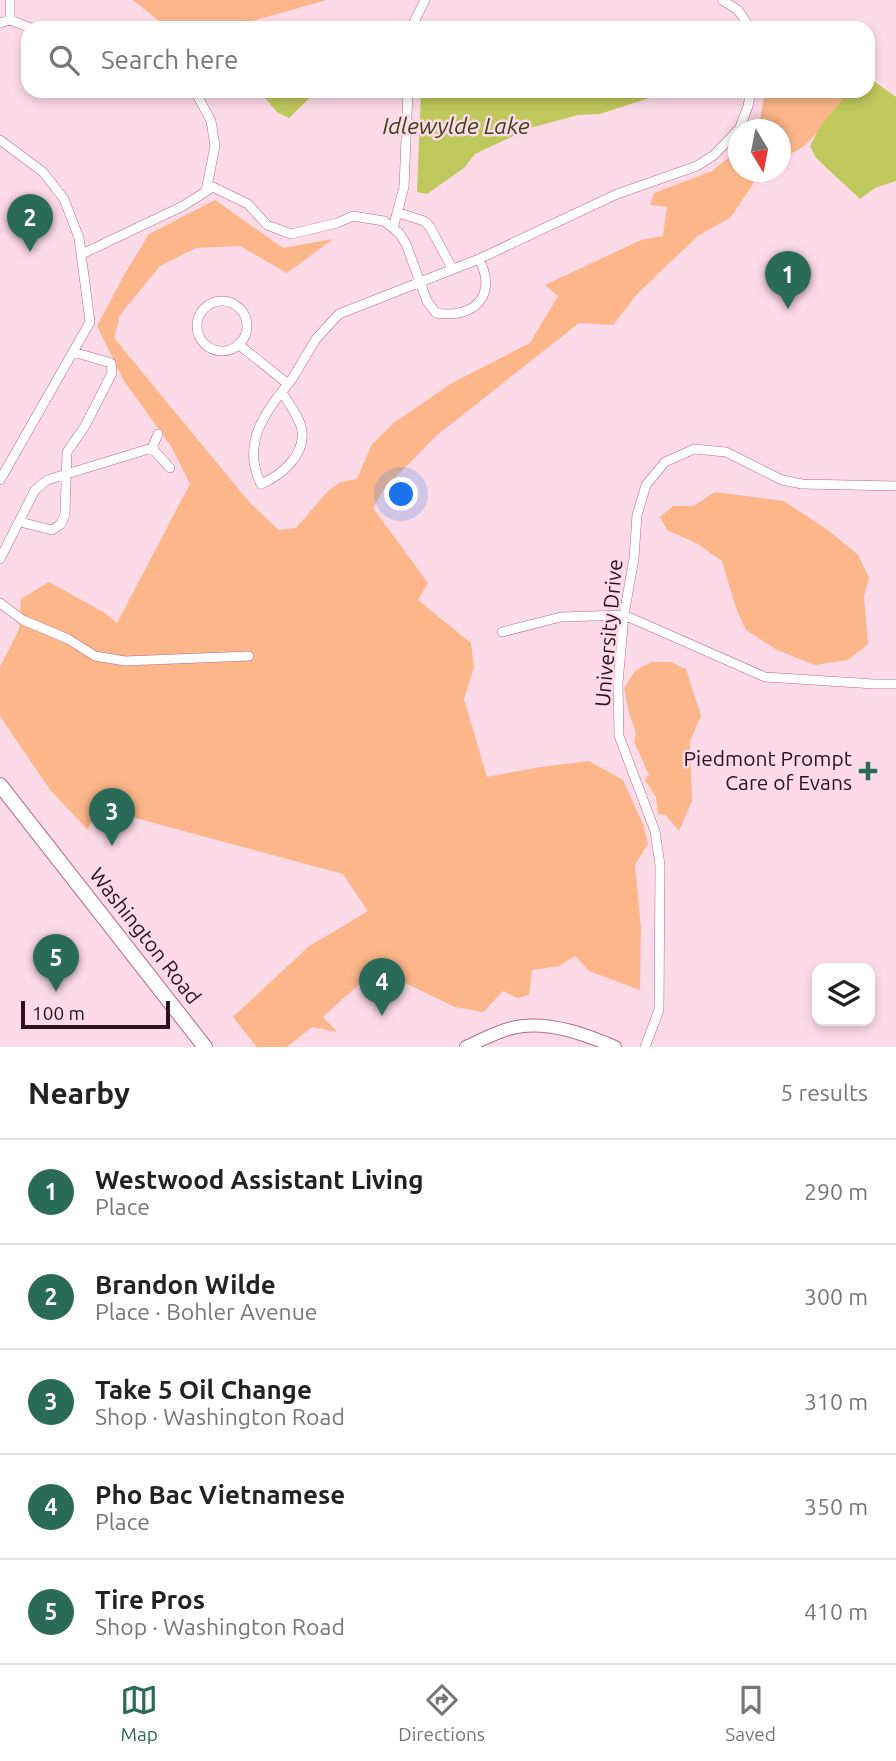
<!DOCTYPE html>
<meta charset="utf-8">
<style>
body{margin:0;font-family:Ubuntu,sans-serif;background:#f2f2f2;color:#222}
.controls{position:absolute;right:21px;bottom:21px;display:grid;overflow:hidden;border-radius:14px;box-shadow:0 4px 10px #0003}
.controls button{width:63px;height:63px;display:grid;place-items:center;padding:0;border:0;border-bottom:2px solid #e0e0e0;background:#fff;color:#222;font:35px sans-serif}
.compass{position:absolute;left:728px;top:119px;width:63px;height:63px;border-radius:50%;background:#fff;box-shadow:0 4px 10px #0003;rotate:170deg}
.scale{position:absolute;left:21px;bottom:18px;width:149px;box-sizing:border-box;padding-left:7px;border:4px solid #2e101e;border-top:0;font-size:19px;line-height:24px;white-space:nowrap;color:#2e101e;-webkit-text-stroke:5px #fddae7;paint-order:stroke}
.you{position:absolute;left:402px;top:495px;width:24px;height:24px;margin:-18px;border:5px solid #fff;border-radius:50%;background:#1a73e8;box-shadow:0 0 0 10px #1a73e833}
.badge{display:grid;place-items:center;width:46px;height:46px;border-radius:50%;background:#296a59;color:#fff;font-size:23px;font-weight:700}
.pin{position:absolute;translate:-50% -58px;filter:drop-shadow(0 2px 4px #0008)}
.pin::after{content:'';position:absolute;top:37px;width:24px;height:21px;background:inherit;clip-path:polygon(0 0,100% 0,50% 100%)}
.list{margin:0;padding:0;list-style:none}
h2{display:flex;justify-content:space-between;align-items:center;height:91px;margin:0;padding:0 28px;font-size:30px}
h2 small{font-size:23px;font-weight:400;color:#767676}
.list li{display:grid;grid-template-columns:46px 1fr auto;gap:21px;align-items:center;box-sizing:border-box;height:105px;padding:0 28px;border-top:2px solid #e0e0e0}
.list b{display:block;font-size:26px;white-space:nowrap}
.list p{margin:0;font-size:23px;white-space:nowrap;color:#767676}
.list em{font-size:23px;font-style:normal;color:#767676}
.icon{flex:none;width:38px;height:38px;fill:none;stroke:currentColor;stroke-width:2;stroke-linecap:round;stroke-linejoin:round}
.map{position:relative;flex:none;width:896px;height:1047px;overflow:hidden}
.search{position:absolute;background:#fff;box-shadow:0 4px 10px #0003;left:21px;right:21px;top:21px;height:77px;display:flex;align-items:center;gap:18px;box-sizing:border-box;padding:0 24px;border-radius:21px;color:#767676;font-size:26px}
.sheet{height:616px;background:#fff}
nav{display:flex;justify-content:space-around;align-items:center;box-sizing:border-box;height:98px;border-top:2px solid #e0e0e0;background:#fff;font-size:19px;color:#767676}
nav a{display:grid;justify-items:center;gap:4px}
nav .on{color:#296a59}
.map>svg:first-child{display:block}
.green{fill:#fcb689}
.water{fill:#bfc85c}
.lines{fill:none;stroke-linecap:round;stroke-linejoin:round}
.minor-casing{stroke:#b7698b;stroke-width:10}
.secondary-casing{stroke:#b7698b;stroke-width:14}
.primary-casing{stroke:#b7698b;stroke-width:16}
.minor{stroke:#fff;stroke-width:9}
.secondary{stroke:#fff;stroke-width:12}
.primary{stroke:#fff;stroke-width:14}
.poi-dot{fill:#296a59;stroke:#fddae7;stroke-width:2.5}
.labels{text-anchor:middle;stroke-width:5;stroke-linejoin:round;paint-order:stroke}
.street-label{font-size:21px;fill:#2e101e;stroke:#fddae7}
.poi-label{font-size:21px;fill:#2e101e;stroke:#fddae7;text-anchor:end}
.water-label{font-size:23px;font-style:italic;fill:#404317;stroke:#fddae7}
</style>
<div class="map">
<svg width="896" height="1047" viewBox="0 0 896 1047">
<rect width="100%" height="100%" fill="#fddae7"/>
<!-- green -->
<path class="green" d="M 133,0 L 327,0 L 238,25 L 235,28 L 168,28 Z
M 797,91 L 856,93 L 803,147 L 781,159 L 780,130 L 756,130 L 759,125 L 764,98 Z
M 738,150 L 738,172 L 761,172 L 731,217 L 698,236 L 638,293 L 613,325 L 579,323 L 436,436 L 384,489 L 373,508 L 428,583 L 418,600 L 471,643 L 474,667 L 464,699 L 487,777 L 541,767 L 589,761 L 623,780 L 643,824 L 648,844 L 635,865 L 641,928 L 640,990 L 589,971 L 575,956 L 559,966 L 532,970 L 529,995 L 517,998 L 503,991 L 483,1012 L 455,1007 L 376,969 L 323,1017 L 337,1032 L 312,1027 L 287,1047 L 257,1047 L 233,1017 L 308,947 L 368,911 L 343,874 L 139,819 L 97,805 L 88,830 L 51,791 L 0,716 L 0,667 L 19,629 L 21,599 L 49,582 L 105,613 L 117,623 L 190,484 L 171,446 L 124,381 L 97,326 L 124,275 L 149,234 L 215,200 L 283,248 L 333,239 L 287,273 L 240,246 L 196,248 L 160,266 L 120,315 L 114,338 L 250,503 L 279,530 L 296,528 L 329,490 L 341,482 L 357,479 L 372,444 L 395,422 L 452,383 L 530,343 L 558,296 L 545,285 L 641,240 L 663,236 L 667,207 L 650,205 L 654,193 L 712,171 Z
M 715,492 L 784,501 L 828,530 L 858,555 L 869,578 L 864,596 L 868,644 L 848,660 L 815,665 L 777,650 L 746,630 L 736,608 L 722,561 L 698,544 L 667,530 L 660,517 L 673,506 L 694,506 Z
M 651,662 L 671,662 L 686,669 L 701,716 L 690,741 L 692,801 L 679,831 L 666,815 L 658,814 L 656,797 L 645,780 L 649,775 L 634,742 L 636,733 L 629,713 L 624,688 L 635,671 Z"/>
<!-- water -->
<path class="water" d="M 868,77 L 896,97 L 896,181 L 875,188 L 860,199 L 816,158 L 810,146 L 822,124 L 850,91 L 868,91 Z
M 259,91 L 317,91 L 289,118 L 277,112 Z
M 421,91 L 671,91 L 600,114 L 578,115 L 530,128 L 475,154 L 464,168 L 427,194 L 417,192 Z"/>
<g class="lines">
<!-- minor casing -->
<g class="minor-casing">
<path id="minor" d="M 10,0 L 10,20
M 722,0 L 738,10 L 750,28
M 0,23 L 10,20 L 31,28
M 411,28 L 425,0
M 195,91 L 211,121 L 215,146 L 206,191
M 739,130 L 748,106 L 751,91
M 0,140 L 43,172 L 64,199 L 79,238 L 90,322 L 0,480
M 399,213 L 424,221 L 430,227 L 452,268
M 393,228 L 404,187 L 408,91
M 82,254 L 183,206 L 213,187 L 248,204 L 267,225 L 291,234 L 337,223 L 353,216 L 384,221 L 399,233 L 406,244 L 427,301 L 436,313 C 474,319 498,296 479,259
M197 326a25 25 0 1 1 50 0a25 25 0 1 1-50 0Z
M 238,344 L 288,384
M 282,392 C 288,403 301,419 302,431 C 305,455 282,475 261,484 C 240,442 267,410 292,379 L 316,339 L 339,314 L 479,259 L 617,194 L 697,166 L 714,155 L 738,130
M 152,448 L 158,434
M 20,522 L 52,530 L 61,524 L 65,514 L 67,452 L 85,426 L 112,373 L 111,363 L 73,352
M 0,559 L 35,490 L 47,480 L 152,448 L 170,468
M 0,603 L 23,620 L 68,639 L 95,656 L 125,661 L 249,656
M 502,632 L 561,617 L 624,615 L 765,677 L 875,684 L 896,684
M 645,1047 L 659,1010 L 660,865 L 655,831 L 619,736 L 618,683 L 624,615 L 634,558 L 637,515 L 646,485 L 665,462 L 694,449 L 726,452 L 782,480 L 802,484 L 896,486"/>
</g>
<!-- secondary casing -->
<g class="secondary-casing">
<path id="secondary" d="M 466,1047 C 484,1039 503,1028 523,1026 C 555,1023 587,1035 615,1047"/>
</g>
<!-- primary casing -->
<g class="primary-casing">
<path id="primary" d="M 0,785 L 205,1047"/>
</g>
<!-- minor -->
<use href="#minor" class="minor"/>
<!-- secondary -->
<use href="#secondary" class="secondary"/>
<!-- primary -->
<use href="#primary" class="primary"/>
</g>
<!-- markers -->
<path class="poi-dot" d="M864.5 760.5h7v7h7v7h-7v7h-7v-7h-7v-7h7z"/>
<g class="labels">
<!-- street labels -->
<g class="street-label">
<text transform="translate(609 633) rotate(-85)" y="7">University Drive</text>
<text transform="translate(145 936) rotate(52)" y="7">Washington Road</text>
</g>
<!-- poi labels -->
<g class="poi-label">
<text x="852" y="766">Piedmont Prompt<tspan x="852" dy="24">Care of Evans</tspan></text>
</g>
<!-- water labels -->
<g class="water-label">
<text x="456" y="134">Idlewylde Lake</text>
</g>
</g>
</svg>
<div class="controls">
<button><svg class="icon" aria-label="layers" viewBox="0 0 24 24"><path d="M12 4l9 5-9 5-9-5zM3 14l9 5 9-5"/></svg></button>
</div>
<svg class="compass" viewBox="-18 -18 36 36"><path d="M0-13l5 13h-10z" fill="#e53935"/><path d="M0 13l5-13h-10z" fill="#767676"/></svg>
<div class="scale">100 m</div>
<div class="you"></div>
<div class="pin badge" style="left:788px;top:309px">1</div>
<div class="pin badge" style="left:30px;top:252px">2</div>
<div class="pin badge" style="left:112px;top:846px">3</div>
<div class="pin badge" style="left:382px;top:1016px">4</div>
<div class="pin badge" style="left:56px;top:992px">5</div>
<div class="search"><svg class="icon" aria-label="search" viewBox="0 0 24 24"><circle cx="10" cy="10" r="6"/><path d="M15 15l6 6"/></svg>Search here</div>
</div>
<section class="sheet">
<h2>Nearby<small>5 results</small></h2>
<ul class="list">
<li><span class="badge">1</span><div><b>Westwood Assistant Living</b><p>Place</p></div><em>290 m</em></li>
<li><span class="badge">2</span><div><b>Brandon Wilde</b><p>Place · Bohler Avenue</p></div><em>300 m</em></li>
<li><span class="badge">3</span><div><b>Take 5 Oil Change</b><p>Shop · Washington Road</p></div><em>310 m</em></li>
<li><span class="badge">4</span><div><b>Pho Bac Vietnamese</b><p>Place</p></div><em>350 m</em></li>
<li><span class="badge">5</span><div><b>Tire Pros</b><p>Shop · Washington Road</p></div><em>410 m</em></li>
</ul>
</section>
<nav>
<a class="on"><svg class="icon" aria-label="map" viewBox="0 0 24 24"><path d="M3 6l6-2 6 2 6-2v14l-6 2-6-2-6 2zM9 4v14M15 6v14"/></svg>Map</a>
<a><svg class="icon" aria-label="directions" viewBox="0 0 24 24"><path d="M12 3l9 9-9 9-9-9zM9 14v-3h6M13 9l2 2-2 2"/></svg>Directions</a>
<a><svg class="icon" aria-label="saved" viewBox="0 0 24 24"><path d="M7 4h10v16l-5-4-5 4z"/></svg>Saved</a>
</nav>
